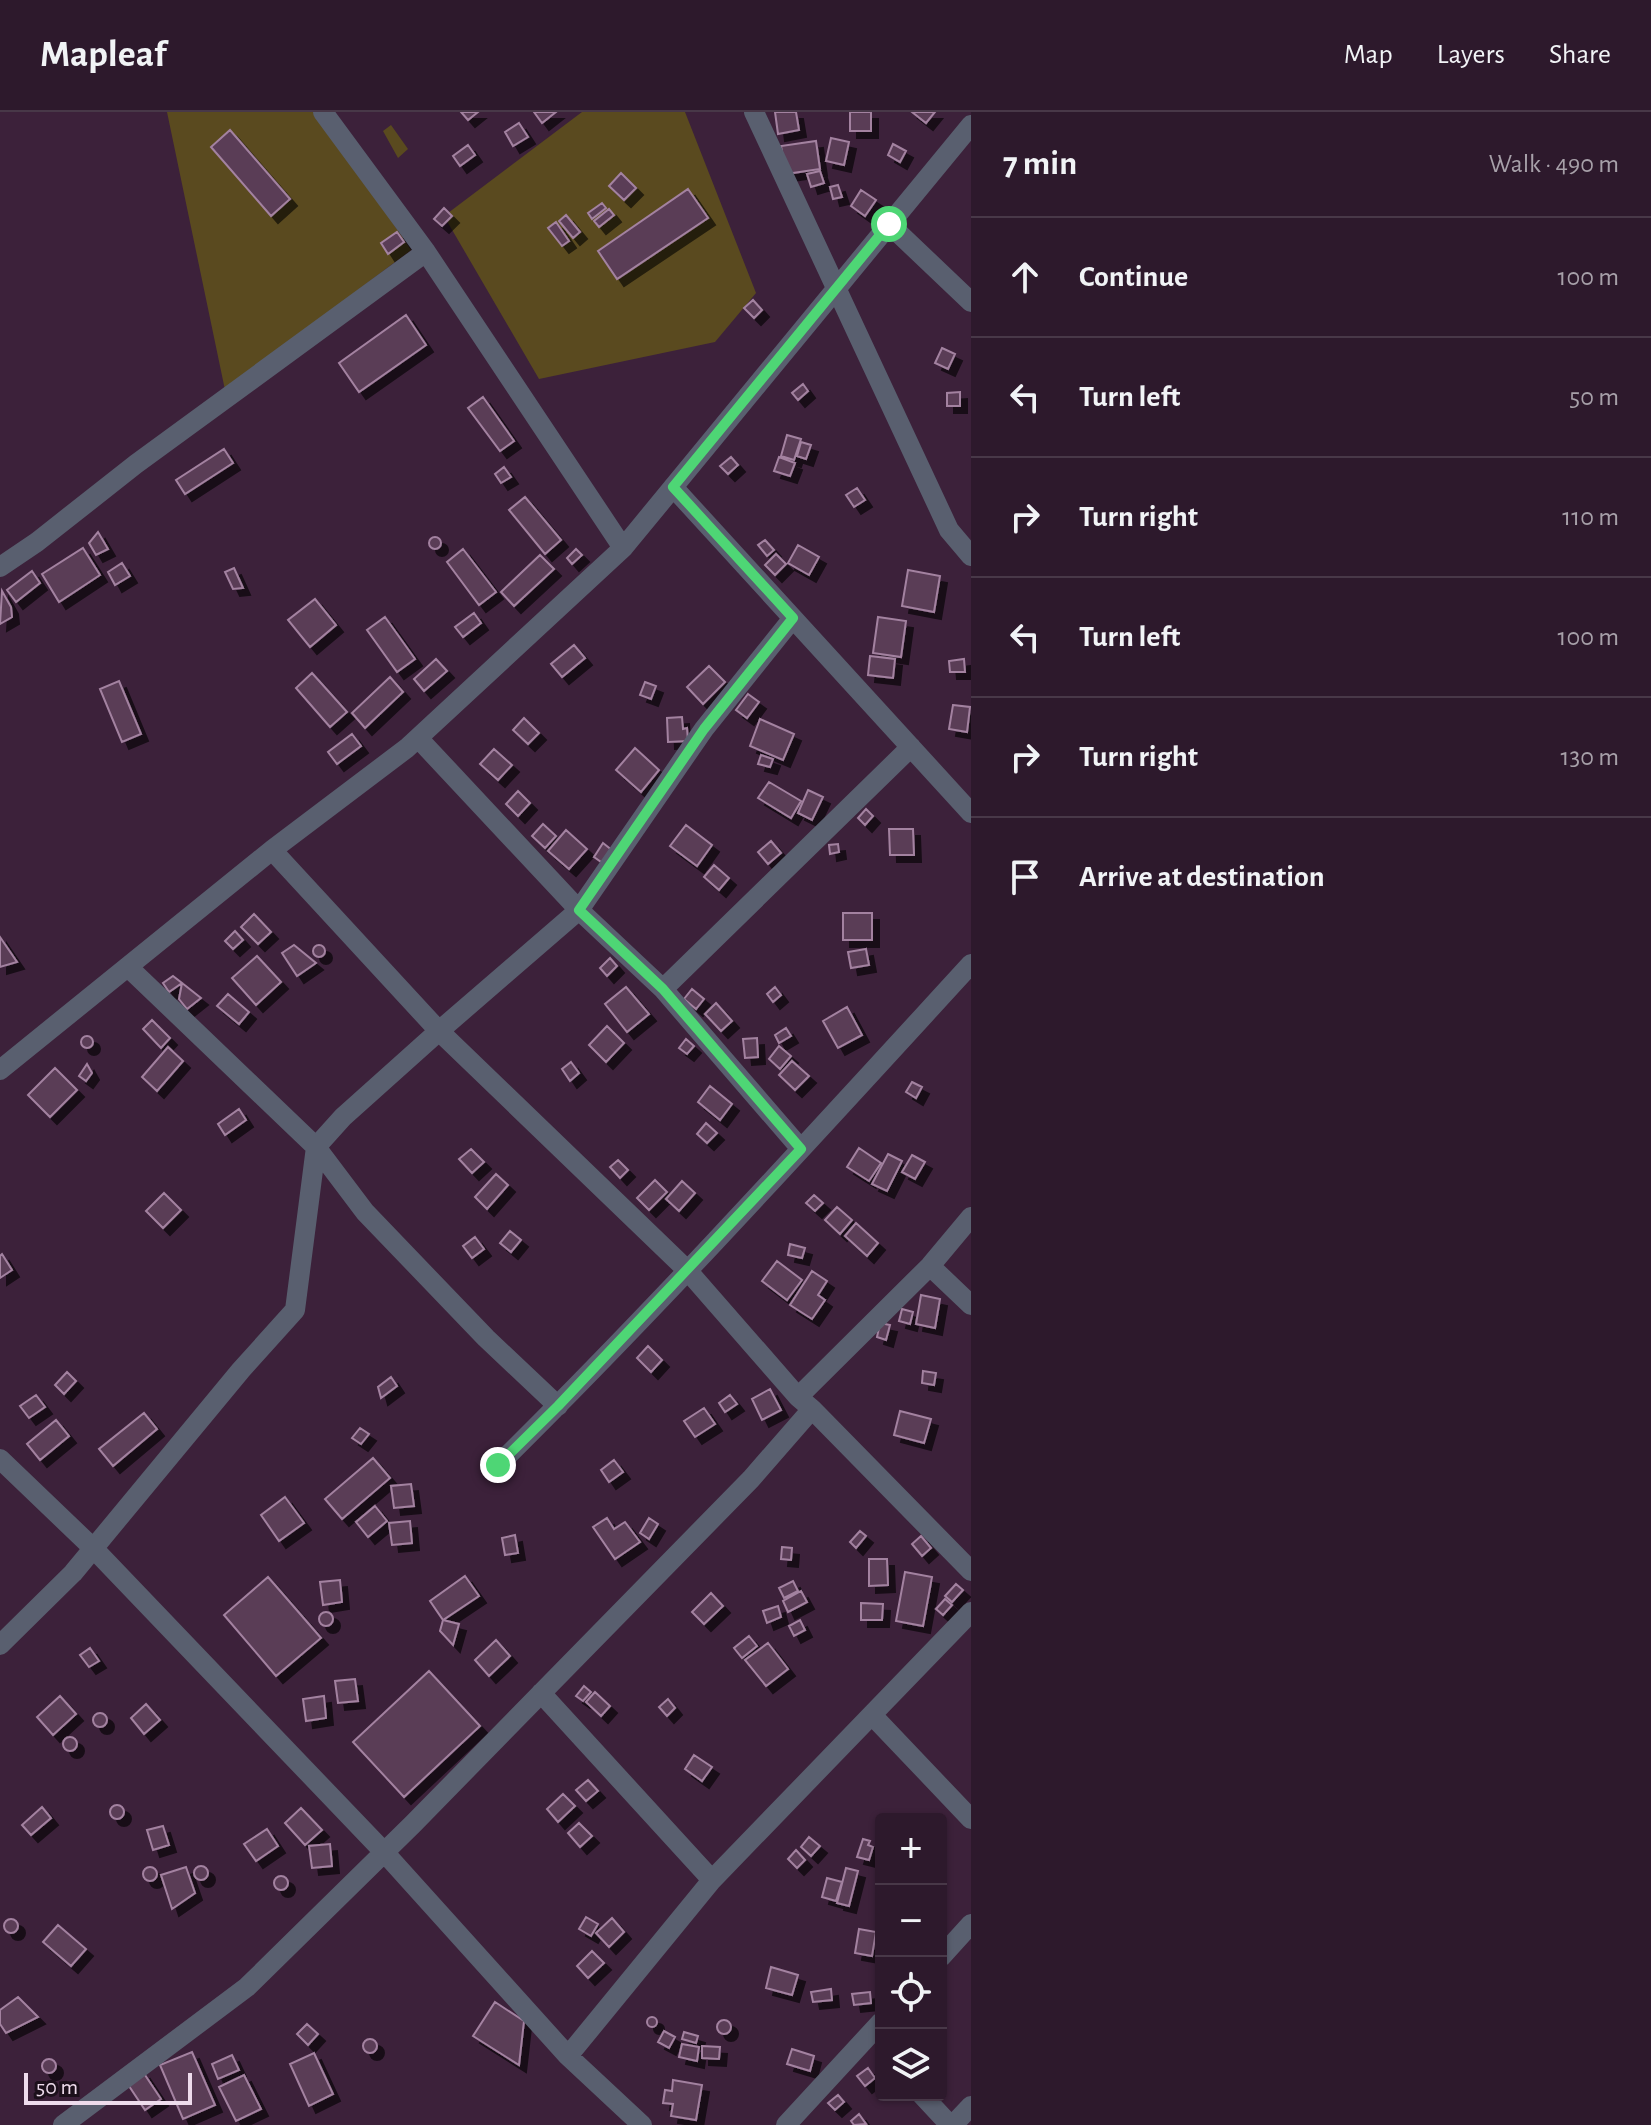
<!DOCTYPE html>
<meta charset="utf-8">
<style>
body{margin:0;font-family:"Alegreya Sans",sans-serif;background:#352234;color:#f1f3f6}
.controls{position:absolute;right:24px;bottom:24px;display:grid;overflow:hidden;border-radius:8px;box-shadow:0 2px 6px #0004}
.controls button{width:72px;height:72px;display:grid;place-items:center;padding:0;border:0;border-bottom:2px solid #483848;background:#2d192c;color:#f1f3f6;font:40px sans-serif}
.scale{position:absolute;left:24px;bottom:20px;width:168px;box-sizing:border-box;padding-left:8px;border:4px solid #eedcec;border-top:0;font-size:22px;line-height:28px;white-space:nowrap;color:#eedcec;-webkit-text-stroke:6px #1c101b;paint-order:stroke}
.stop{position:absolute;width:24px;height:24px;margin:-18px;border:6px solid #4ed675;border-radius:50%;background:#fff}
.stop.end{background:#4ed675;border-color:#fff;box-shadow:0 2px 8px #0008}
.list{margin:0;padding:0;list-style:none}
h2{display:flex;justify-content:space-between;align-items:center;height:104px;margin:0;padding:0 32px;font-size:34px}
h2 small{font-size:26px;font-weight:400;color:#a7a0a9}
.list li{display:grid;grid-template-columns:52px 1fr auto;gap:24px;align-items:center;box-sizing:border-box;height:120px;padding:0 32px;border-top:2px solid #483848}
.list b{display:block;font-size:30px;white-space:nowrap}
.list em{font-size:26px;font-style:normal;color:#a7a0a9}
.icon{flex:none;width:44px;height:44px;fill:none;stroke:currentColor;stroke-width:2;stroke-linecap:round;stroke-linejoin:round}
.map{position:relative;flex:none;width:971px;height:2013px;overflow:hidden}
header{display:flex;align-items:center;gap:48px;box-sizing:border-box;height:112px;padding:0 40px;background:#2d192c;border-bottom:2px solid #483848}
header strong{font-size:38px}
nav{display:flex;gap:44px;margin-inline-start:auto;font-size:28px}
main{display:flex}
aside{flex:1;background:#2d192c}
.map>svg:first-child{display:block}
.green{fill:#5a4a1f}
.building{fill:#5a3c57;stroke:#a382a0;stroke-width:2;filter:url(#shadow)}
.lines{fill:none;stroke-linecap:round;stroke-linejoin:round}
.minor{stroke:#595f6f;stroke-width:20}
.route{stroke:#4ed675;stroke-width:10}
</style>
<header>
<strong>Mapleaf</strong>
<nav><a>Map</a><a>Layers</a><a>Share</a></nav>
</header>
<main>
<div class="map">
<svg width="971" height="2013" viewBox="0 0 971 2013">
<defs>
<filter id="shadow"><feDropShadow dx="7" dy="7" stdDeviation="0" flood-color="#0009"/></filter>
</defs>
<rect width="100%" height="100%" fill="#3c213a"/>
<!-- green -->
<path class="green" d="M 167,0 L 318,0 L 411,138 L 225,278 Z
M 582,0 L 685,0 L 756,181 L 715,230 L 539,267 L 444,104 Z
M 391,13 L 408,37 L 398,46 L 383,19 Z"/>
<!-- building -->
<path class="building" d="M 461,0 L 478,0 L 468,8 Z
M 534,0 L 556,0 L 542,11 Z
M 775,0 L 796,0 L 799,18 L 778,22 Z
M 850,0 L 871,0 L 871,19 L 850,19 Z
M 912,0 L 935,0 L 926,11 Z
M 519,11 L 528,25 L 513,34 L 505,20 Z
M 230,18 L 290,87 L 271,104 L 211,35 Z
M 831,26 L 849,30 L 844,53 L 826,49 Z
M 816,29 L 820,57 L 786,62 L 781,34 Z
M 893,32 L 906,39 L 900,50 L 888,43 Z
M 468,33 L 475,43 L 460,54 L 453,44 Z
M 820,59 L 824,71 L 811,75 L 807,62 Z
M 621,61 L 636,76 L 624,88 L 609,74 Z
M 838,73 L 842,85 L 833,87 L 830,75 Z
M 688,77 L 708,106 L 617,167 L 598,139 Z
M 861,78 L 876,88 L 865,104 L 851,94 Z
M 602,91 L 606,96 L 592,107 L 588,101 Z
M 444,96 L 452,104 L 442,114 L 434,107 Z
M 609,97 L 614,103 L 599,115 L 594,109 Z
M 566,103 L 580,120 L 573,126 L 559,109 Z
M 556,110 L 569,129 L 562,134 L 548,116 Z
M 397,120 L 404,130 L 388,142 L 381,131 Z
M 753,188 L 762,198 L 754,206 L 744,196 Z
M 406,203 L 426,233 L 359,280 L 339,251 Z
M 942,236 L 955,242 L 948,257 L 935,251 Z
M 803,272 L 808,279 L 798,288 L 792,281 Z
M 960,280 L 960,294 L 947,294 L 947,281 Z
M 483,285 L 514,329 L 500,339 L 468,296 Z
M 787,323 L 801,327 L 794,348 L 781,344 Z
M 801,330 L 811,333 L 806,347 L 797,344 Z
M 224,337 L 233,351 L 185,382 L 176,368 Z
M 731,345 L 738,353 L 728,362 L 720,354 Z
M 779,345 L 795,351 L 790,364 L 774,359 Z
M 504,355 L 511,365 L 501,371 L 495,362 Z
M 857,376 L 865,388 L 854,395 L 846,383 Z
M 525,385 L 561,428 L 545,442 L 509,398 Z
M 98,420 L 108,437 L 96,443 L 89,431 Z
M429 431a6 6 0 1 1 12 0a6 6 0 1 1-12 0Z
M 765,428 L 774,438 L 767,444 L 758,433 Z
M 798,433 L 819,445 L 809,463 L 788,451 Z
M 83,436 L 100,463 L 59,490 L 42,462 Z
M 463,437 L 496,480 L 479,493 L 447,450 Z
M 576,437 L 582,443 L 572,452 L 567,446 Z
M 776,442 L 786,452 L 775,463 L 765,453 Z
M 540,443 L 554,457 L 514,494 L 501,480 Z
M 122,451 L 130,464 L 115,473 L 108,460 Z
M 234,456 L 243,476 L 233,477 L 225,460 Z
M 908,458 L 940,464 L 934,500 L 902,494 Z
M 32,459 L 40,471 L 16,490 L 7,478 Z
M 2,479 L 11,495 L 12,505 L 0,512 Z
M 315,487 L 336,513 L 310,535 L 288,508 Z
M 474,501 L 481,511 L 463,525 L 455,515 Z
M 385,505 L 415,547 L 397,560 L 367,518 Z
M 878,505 L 906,509 L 901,545 L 873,541 Z
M 574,533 L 585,546 L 562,565 L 551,552 Z
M 870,544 L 895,547 L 893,566 L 868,563 Z
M 436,547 L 447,559 L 424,579 L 414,567 Z
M 964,547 L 965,560 L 950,560 L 949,549 Z
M 709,554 L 725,570 L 703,592 L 687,575 Z
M 312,561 L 347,600 L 330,615 L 296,576 Z
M 390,565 L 403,580 L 365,616 L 352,601 Z
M 119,569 L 141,622 L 122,630 L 100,577 Z
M 645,570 L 656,574 L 651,587 L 640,583 Z
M 748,582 L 759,590 L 747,606 L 736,598 Z
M 953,593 L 970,595 L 967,620 L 949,617 Z
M 682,605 L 683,617 L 687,616 L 688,629 L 668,630 L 667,606 Z
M 524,606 L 539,621 L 528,632 L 513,618 Z
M 760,607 L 794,622 L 783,648 L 750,634 Z
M 352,622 L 361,634 L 337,652 L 328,640 Z
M 635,636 L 659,658 L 641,680 L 616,658 Z
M 494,637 L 512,653 L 498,668 L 480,652 Z
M 761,643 L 773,647 L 770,655 L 758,652 Z
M 769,670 L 801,689 L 791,706 L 758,686 Z
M 808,678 L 823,685 L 812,708 L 798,701 Z
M 518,679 L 530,691 L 518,704 L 506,692 Z
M 866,697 L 873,704 L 865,713 L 858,706 Z
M 543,712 L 556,724 L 545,736 L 532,724 Z
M 686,713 L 712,733 L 697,754 L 670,734 Z
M 889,717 L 913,717 L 914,743 L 890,743 Z
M 566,718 L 587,737 L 569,757 L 548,739 Z
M 771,729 L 781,741 L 768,752 L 758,740 Z
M 603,731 L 613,739 L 604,752 L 594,745 Z
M 838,732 L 839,740 L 830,742 L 829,733 Z
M 714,753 L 729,766 L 719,778 L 704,765 Z
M 843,801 L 872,801 L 872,828 L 843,828 Z
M 254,802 L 271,820 L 258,832 L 241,815 Z
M 235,819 L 243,828 L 233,837 L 225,829 Z
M 0,825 L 17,850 L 0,855 Z
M 294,833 L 316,851 L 297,864 L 282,841 Z
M313 839a6 6 0 1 1 12 0a6 6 0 1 1-12 0Z
M 866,837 L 869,853 L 851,856 L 848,840 Z
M 257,844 L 281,870 L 256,893 L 232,866 Z
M 610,846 L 617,854 L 607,864 L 600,856 Z
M 173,864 L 182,871 L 169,880 L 163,871 Z
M 182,871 L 201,886 L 187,897 L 179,887 Z
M 626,875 L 649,902 L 627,920 L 605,892 Z
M 775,875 L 781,883 L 773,890 L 767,882 Z
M 692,877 L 704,887 L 696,897 L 684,887 Z
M 228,882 L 249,900 L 239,912 L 217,894 Z
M 716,891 L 732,909 L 721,919 L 705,902 Z
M 847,895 L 862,923 L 838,936 L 823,909 Z
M 152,908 L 170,926 L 161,936 L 143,917 Z
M 607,914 L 624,931 L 606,950 L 589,933 Z
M 786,916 L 791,924 L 779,931 L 775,923 Z
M81 930a6 6 0 1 1 12 0a6 6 0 1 1-12 0Z
M 757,926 L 758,945 L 745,946 L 743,927 Z
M 686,927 L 694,934 L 687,942 L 679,936 Z
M 779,934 L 791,944 L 780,957 L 769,947 Z
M 168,935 L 183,949 L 157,979 L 142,965 Z
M 792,949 L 809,964 L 795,978 L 779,963 Z
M 571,950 L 579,961 L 570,969 L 562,957 Z
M 87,952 L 92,961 L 86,969 L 79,964 Z
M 55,956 L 77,978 L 50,1005 L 28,983 Z
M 912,970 L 922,975 L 916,986 L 906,980 Z
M 710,974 L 732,992 L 720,1008 L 698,990 Z
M 239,997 L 246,1008 L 225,1023 L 218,1012 Z
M 706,1011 L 717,1021 L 707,1031 L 697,1022 Z
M 859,1036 L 881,1051 L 869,1069 L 847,1055 Z
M 471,1037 L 484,1050 L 472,1061 L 459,1047 Z
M 888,1042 L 902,1049 L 887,1079 L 872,1072 Z
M 912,1043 L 925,1050 L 915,1067 L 902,1060 Z
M 618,1048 L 628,1058 L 620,1066 L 610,1055 Z
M 496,1062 L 508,1073 L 487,1097 L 475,1085 Z
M 655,1068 L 667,1080 L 649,1098 L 637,1086 Z
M 682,1069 L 695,1081 L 679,1099 L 666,1087 Z
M 164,1081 L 181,1098 L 163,1116 L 146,1099 Z
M 814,1083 L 823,1091 L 815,1099 L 806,1091 Z
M 837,1095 L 852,1108 L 840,1122 L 825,1108 Z
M 856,1111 L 878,1131 L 867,1144 L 845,1124 Z
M 510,1119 L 521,1128 L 511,1140 L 500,1131 Z
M 475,1125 L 484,1137 L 472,1146 L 463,1134 Z
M 790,1132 L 805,1136 L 802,1146 L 788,1143 Z
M 2,1142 L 12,1158 L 0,1166 L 0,1144 Z
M 777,1149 L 802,1168 L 787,1188 L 762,1169 Z
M 812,1159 L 827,1169 L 818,1183 L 825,1188 L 812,1207 L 790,1193 Z
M 921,1183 L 940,1187 L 935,1216 L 916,1212 Z
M 902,1197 L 913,1200 L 910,1212 L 899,1209 Z
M 880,1211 L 890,1213 L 886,1228 L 877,1225 Z
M 648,1234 L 662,1248 L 651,1260 L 637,1246 Z
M 923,1259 L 936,1261 L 934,1273 L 922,1271 Z
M 67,1260 L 76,1269 L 64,1282 L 55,1273 Z
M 391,1265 L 397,1274 L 381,1286 L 378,1275 Z
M 770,1277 L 781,1298 L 762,1308 L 752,1287 Z
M 36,1283 L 45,1295 L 29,1306 L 20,1294 Z
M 730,1283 L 737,1292 L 725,1300 L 719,1291 Z
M 704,1296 L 715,1312 L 695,1325 L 684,1309 Z
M 900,1299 L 931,1307 L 924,1331 L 894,1323 Z
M 144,1301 L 157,1317 L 113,1354 L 99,1337 Z
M 56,1308 L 69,1324 L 40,1348 L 27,1332 Z
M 360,1316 L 369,1322 L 361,1332 L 352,1326 Z
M 373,1346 L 390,1366 L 342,1407 L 325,1387 Z
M 614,1348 L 623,1360 L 609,1370 L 601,1358 Z
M 411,1372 L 414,1394 L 394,1396 L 391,1374 Z
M 285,1385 L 304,1411 L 279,1429 L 261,1403 Z
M 375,1394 L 387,1409 L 368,1425 L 356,1410 Z
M 607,1406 L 614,1417 L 625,1410 L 640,1430 L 615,1447 L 593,1415 Z
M 649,1406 L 658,1412 L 649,1427 L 640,1421 Z
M 410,1409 L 412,1431 L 392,1433 L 389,1411 Z
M 860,1419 L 866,1424 L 856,1436 L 850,1430 Z
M 515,1423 L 518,1441 L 505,1443 L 502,1426 Z
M 921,1424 L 931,1436 L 922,1444 L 912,1432 Z
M 782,1435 L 792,1436 L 791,1448 L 781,1447 Z
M 869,1447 L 887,1447 L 888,1473 L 869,1474 Z
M 905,1460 L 932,1465 L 923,1514 L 896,1509 Z
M 465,1464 L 479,1484 L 443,1508 L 430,1489 Z
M 268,1465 L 321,1526 L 276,1564 L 224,1503 Z
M 340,1468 L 342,1490 L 323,1493 L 320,1470 Z
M 793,1469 L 798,1479 L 784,1486 L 779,1476 Z
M 956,1472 L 963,1478 L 952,1490 L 945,1484 Z
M 801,1479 L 807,1490 L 788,1500 L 783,1489 Z
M 711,1481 L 723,1494 L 704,1512 L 692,1500 Z
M 945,1487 L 952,1493 L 943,1503 L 936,1497 Z
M 861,1491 L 883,1492 L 882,1508 L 861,1508 Z
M 778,1494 L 781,1505 L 767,1511 L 763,1499 Z
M319 1507a7 7 0 1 1 14 0a7 7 0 1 1-14 0Z
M 443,1508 L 459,1512 L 453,1533 L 440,1519 Z
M 800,1508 L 805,1518 L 794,1524 L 789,1514 Z
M 749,1524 L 757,1534 L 742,1546 L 734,1536 Z
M 496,1528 L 510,1544 L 489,1564 L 475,1548 Z
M 768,1531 L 788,1557 L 766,1574 L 745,1548 Z
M 90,1536 L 99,1549 L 89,1555 L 80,1543 Z
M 429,1559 L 480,1614 L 404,1685 L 353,1630 Z
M 355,1567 L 358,1589 L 338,1591 L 335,1569 Z
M 584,1574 L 591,1580 L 583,1589 L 576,1584 Z
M 595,1580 L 610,1594 L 601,1604 L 586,1590 Z
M 60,1584 L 76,1602 L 53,1623 L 37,1605 Z
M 324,1584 L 326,1606 L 306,1609 L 303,1587 Z
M 668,1587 L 675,1596 L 667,1604 L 659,1595 Z
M 146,1592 L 160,1608 L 144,1622 L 131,1606 Z
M93 1608a7 7 0 1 1 14 0a7 7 0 1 1-14 0Z
M63 1632a7 7 0 1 1 14 0a7 7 0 1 1-14 0Z
M 694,1643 L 712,1655 L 702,1669 L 685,1657 Z
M 588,1668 L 598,1679 L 586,1689 L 576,1678 Z
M 563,1682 L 575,1694 L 558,1710 L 547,1697 Z
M110 1700a7 7 0 1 1 14 0a7 7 0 1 1-14 0Z
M 42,1695 L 51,1706 L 31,1723 L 22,1713 Z
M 301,1696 L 322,1718 L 305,1733 L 285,1711 Z
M 579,1711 L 592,1724 L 580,1735 L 568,1721 Z
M 163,1714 L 169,1733 L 153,1738 L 147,1718 Z
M 267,1717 L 278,1734 L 256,1749 L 244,1732 Z
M 809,1725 L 820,1734 L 811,1744 L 801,1735 Z
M 863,1727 L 870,1729 L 868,1733 L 873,1735 L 869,1748 L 857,1745 Z
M 330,1732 L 332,1754 L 312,1756 L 309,1734 Z
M 796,1738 L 805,1748 L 797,1756 L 788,1747 Z
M194 1761a7 7 0 1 1 14 0a7 7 0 1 1-14 0Z
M143 1762a7 7 0 1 1 14 0a7 7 0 1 1-14 0Z
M 186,1755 L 195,1781 L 172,1797 L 161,1763 Z
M 846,1756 L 858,1759 L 849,1794 L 837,1791 Z
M274 1771a7 7 0 1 1 14 0a7 7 0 1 1-14 0Z
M 827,1766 L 842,1770 L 836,1789 L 822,1785 Z
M 586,1805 L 598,1812 L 591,1824 L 579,1817 Z
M 612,1806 L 624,1820 L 609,1835 L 596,1821 Z
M4 1814a7 7 0 1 1 14 0a7 7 0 1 1-14 0Z
M 58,1813 L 86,1837 L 71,1854 L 43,1830 Z
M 859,1817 L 876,1820 L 872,1844 L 855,1841 Z
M 592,1839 L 604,1851 L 588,1866 L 577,1854 Z
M 771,1855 L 798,1863 L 792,1883 L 766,1876 Z
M 831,1877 L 832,1888 L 813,1890 L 811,1880 Z
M 870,1880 L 871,1891 L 854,1893 L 852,1882 Z
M 18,1885 L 38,1905 L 6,1921 L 0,1912 L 0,1898 Z
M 495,1890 L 524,1909 L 519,1953 L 473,1924 Z
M647 1910a5 5 0 1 1 10 0a5 5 0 1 1-10 0Z
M717 1915a7 7 0 1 1 14 0a7 7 0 1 1-14 0Z
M 307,1912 L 318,1922 L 308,1933 L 297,1922 Z
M 664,1919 L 675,1925 L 669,1936 L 658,1930 Z
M 684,1920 L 698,1924 L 696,1931 L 682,1927 Z
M363 1934a7 7 0 1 1 14 0a7 7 0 1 1-14 0Z
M 682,1932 L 699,1935 L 697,1949 L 679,1945 Z
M 702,1934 L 720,1935 L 719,1947 L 702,1946 Z
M 792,1937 L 814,1944 L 810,1959 L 787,1952 Z
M 192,1940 L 215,1993 L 183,2007 L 160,1953 Z
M 314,1941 L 333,1982 L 309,1994 L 290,1952 Z
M 232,1943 L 239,1958 L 218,1967 L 212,1952 Z
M42 1954a7 7 0 1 1 14 0a7 7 0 1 1-14 0Z
M 868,1956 L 875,1966 L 865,1974 L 857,1964 Z
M 143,1960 L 161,1987 L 145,1998 L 127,1971 Z
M 244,1963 L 261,1997 L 236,2009 L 219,1975 Z
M 673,1968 L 702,1973 L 696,2008 L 671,2004 L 673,1992 L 663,1991 L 665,1978 L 672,1979 Z
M 838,1983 L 844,1990 L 835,1998 L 828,1991 Z
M 859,2002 L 866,2012 L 854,2013 L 851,2009 Z"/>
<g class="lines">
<!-- minor -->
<path class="minor" d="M 754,0 L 949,418 L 971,444
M 889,112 L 971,190
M 426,140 L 623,436
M 673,375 L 971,701
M 0,455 L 37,430 L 136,352 L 426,140 L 323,0
M 418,626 L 579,798 L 663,877 L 911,635
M 272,738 L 439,919 L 687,1158 L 798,1285
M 128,855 L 316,1035 L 365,1100 L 486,1226 L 558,1294
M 663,877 L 801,1037
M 0,958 L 272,738 L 407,636 L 623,436 L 971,13
M 930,1154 L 971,1193
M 812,1297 L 971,1459
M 0,1347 L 94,1437 L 384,1740 L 568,1944 L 642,2013
M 498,1353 C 661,1192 816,1021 971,852
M 0,1533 L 73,1461 L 241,1258 L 295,1198 L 316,1035 L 343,1005 L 439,919 L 579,798 L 704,617 L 793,506
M 541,1581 L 712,1768 L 971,1500
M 872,1603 L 971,1707
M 941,1845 L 971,1812
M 568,1944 L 712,1768
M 922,1983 L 950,2013
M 63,2013 L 247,1875 L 413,1712 L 751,1367 L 812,1297 L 798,1285 L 930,1154 L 971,1105
M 786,2013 L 881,1910
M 953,2013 L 971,1994"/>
</g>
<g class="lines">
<!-- route -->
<path class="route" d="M 498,1353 L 558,1294 L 801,1037 L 663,877 L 579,798 L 704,617 L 793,506 L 673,375 L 889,112"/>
</g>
</svg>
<div class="controls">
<button>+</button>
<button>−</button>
<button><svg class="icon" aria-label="locate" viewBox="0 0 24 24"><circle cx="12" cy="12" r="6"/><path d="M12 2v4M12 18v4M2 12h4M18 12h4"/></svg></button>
<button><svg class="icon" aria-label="layers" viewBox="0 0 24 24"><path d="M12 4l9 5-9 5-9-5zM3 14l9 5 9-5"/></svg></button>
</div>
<div class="scale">50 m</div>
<div class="stop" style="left:889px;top:112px"></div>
<div class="stop end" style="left:498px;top:1353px"></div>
</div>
<aside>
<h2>7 min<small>Walk · 490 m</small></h2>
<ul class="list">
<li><svg class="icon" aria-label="ahead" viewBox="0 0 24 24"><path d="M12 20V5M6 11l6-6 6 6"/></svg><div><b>Continue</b></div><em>100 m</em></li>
<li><svg class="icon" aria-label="left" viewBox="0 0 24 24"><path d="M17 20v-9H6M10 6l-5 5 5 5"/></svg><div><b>Turn left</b></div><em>50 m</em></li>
<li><svg class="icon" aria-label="right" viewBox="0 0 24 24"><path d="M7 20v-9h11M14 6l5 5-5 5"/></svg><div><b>Turn right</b></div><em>110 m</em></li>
<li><svg class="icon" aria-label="left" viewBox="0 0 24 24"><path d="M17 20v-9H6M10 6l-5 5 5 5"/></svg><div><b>Turn left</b></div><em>100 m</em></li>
<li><svg class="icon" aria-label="right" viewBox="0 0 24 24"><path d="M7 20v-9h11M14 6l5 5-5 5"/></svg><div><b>Turn right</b></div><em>130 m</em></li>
<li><svg class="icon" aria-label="arrive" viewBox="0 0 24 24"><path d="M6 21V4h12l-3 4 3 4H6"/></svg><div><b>Arrive at destination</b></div></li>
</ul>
</aside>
</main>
